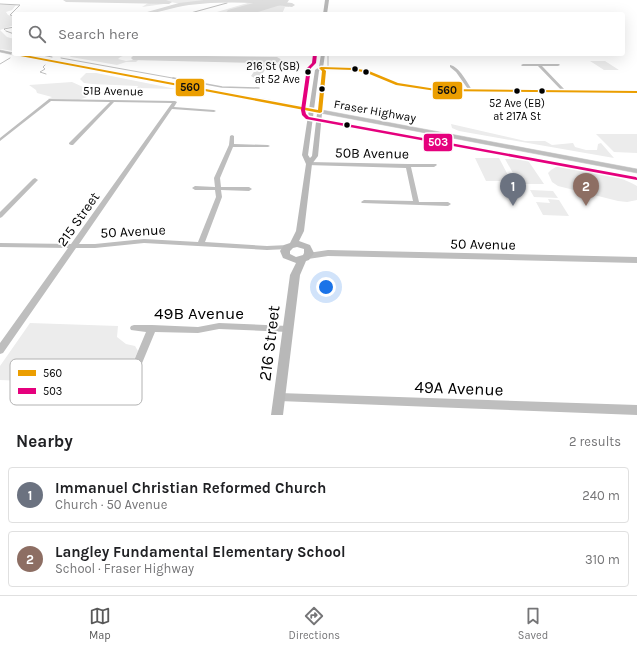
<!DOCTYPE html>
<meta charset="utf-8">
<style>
body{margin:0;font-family:Karla,sans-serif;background:#f6f6f6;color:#202124}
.you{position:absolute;left:326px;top:287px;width:14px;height:14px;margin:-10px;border:3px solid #fff;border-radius:50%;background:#1a73e8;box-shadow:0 0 0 6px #1a73e833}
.badge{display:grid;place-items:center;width:26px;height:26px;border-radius:50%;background:#595959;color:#fff;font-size:13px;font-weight:700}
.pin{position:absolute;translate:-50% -33px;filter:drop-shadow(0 1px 2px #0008)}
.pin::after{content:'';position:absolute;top:21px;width:14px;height:12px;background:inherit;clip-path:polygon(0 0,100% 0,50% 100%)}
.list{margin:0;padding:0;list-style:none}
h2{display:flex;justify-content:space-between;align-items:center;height:52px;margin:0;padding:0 16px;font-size:17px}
h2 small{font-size:13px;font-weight:400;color:#757577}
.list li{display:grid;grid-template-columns:26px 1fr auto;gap:12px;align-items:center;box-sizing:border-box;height:56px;margin:0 8px 8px;padding:0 8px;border:1px solid #e0e0e0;border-radius:4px}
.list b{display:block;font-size:15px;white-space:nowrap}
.list p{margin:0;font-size:13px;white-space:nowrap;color:#757577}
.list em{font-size:13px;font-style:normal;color:#757577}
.icon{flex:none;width:22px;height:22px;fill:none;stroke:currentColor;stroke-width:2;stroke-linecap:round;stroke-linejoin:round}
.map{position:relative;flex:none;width:637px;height:415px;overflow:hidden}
.search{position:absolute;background:#fff;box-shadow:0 4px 16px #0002;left:12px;right:12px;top:12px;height:44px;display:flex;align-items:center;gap:10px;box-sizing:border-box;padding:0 14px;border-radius:4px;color:#757577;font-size:15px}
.sheet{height:180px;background:#fff}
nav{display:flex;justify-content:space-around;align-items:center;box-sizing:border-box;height:56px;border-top:1px solid #e0e0e0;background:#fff;font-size:11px;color:#757577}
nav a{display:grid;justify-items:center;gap:2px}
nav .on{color:#595959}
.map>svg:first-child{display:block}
.green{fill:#ececec}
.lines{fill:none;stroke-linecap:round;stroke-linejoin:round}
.stream-far1{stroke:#bfbfbf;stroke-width:1}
.stream{stroke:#bfbfbf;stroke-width:1.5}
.taxiway{fill:#dedede;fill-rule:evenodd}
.runway{fill:#dedede;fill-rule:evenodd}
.primary-casing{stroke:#dbdbdb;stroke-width:1}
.minor{fill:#bebebe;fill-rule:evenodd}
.tertiary{fill:#bebebe;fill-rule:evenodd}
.secondary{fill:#b8b8b8;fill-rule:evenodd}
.primary{fill:#bebebe;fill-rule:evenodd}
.bus-1-casing{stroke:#fff;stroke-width:3}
.bus-2-casing{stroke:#fff;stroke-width:3}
.bus-1{fill:#eb9e00;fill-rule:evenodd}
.bus-2{fill:#e5007d;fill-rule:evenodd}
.bus-dot{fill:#000;stroke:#fff;stroke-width:1.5}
.labels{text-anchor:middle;stroke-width:4;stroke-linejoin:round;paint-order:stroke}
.far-bus-label{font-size:11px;fill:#000;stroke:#fff;text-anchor:end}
.far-street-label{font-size:12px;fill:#000;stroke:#fff}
.street-label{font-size:14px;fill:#000;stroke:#fff}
.near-street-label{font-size:17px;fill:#000;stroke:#fff}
.key{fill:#fff;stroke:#b2b2b2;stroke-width:1}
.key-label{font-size:11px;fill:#000}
.line-badge{stroke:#fff;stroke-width:1.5}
.badge-label{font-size:11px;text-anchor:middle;font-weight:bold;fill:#fff}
.pale-badge-label{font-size:11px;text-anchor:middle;font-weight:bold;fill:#111}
</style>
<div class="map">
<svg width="637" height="415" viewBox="0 0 637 415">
<rect width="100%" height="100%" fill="#fff"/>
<!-- green -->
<path class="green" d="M 149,0 L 213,0 L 182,4 L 164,1 L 171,3 L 142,7 L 153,0 Z
M 251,2 L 267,3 L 229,14 L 210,14 Z
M 275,3 L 290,5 L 289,7 L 285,7 L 282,14 L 239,14 Z
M 0,5 L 16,5 L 12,10 L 6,12 L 8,15 L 14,17 L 14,25 L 0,30 L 7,37 L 14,39 L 14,51 L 0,49 Z
M 67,54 L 144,54 L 140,57 C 133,58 125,52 118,59 L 126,61 L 139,59 L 136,62 L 126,62 L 117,65 L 71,57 Z
M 590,61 L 605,61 L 619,70 L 604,70 Z
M 86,73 L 96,73 L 176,89 L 137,88 L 138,86 L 92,84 L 84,83 L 80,79 Z
M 72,82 L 83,87 L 82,91 L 87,92 L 87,97 L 79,100 L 48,99 L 52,97 L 37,93 L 36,90 L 29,85 Z
M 451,124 L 525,141 L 545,141 L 552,145 L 573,143 L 575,147 L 586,150 L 597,150 L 598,144 L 601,143 L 614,158 L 459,131 L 452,128 Z
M 596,134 L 637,134 L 637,153 L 614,152 Z
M 475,158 L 499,158 L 511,181 L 486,181 Z
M 505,159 L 527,159 L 544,184 L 519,184 Z
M 556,167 C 579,167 617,174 637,186 L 637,200 L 627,202 L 618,201 L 558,186 L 552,182 L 548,173 L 551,170 Z
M 530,190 L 553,191 L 558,198 L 534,197 Z
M 548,199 L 559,200 L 569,216 L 543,215 L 536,202 L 550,203 Z
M 30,323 L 118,326 L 117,337 L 126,344 L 135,346 L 138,351 L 122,385 L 0,380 L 0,366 Z"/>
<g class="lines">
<!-- stream-far1 -->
<path class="stream-far1" d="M 0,4 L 20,5 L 10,15 L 14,16
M 187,14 L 227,3
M 5,30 L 4,29 L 14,27
M 6,31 L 14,34
M 37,54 L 52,57
M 328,54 L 328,66
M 61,58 L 178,79
M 0,64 L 10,58
M 45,65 L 43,67 L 45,69 L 40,72 L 46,74"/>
<!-- stream -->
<path class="stream" d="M 173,78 L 222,87 L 259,88"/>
<!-- taxiway -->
<path class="taxiway" d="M 63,0 L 166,0 L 172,2 L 169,4 L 66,2 Z
M 204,0 L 263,0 L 292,3 L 295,5 L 292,7 C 258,2 223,1 189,5 C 173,7 157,14 140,14 L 179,3 Z
M 136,55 L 277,57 L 282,60 L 277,63 L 269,63 L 260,78 L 256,79 L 251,76 L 260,63 L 133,60 L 131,58 L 133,56 Z"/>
<!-- runway -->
<path class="runway" d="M 264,0 L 289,0 L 287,3 L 252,14 L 225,14 L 228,10 Z"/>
<!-- primary casing -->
<g class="primary-casing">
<path id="primary" d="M 0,50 L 14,53 L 14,54 L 23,54 L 637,169 L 637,173 L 14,55 L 0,52 Z"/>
</g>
<!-- minor -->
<path class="minor" d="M 523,64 L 559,64 L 560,65 L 558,66 L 542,66 L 566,91 L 563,92 L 538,66 L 522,66 L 521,65 Z
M 450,65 C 460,67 467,83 473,91 L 472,92 L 470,92 L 456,72 L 450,67 Z
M 49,99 L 175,101 L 177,102 L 174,107 L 214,110 L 216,111 L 214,112 L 172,109 L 79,244 L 95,244 L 144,239 L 198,242 L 216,197 L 215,190 L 195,190 L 192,188 L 195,186 L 215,187 L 214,178 L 229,145 L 230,136 L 232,135 L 234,136 L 234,144 L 268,145 L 270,146 L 268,147 L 233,147 L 220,178 L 221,187 L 249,187 L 252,189 L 249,191 L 221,190 L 222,197 L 205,242 L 267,246 L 288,245 L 290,245 L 291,247 L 290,249 L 288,249 L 267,250 L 144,243 L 95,248 L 76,248 L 3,353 L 0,354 L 0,343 L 68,248 L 0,247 L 0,243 L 71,244 L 172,103 L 114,102 L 73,145 L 71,145 L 69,144 L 69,143 L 110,102 L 51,101 L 0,141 L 0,138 Z
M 309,162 L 408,164 L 436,164 L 437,165 L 434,167 L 411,167 L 419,202 L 448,202 L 451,204 L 448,206 L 362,203 L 361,202 L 364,200 L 413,201 L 406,168 L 307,165 L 306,164 L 307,163 Z
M 35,178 L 38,180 L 37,181 L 2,217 L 0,218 L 0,212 L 33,179 Z
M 219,323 L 288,326 L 291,327 L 292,329 L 291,331 L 288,332 L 219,329 L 198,333 L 155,332 L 133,385 L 130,386 L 127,385 L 125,382 L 146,332 L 131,330 L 130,328 L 131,326 L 134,325 L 152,325 L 198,327 Z
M 279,393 L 637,405 L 637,415 L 279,401 L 276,400 L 274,397 L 276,394 Z"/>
<!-- tertiary -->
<path class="tertiary" d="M 320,67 L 353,68 L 369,71 L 398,83 L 436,89 L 637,91 L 637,93 L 436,91 L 395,85 L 367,73 L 353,70 L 321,69 L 320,69 Z
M 328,250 L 637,257 L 637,263 L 328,256 L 308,259 L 305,258 L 304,256 L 305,254 L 308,253 Z"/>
<!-- secondary -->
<path class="secondary" d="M 325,0 L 329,0 L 327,14 L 323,14 Z
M 321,54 L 325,54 L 323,68 L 326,71 L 318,156 L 312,164 L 304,231 L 299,241 L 310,245 L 314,253 L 309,260 L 306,261 L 300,275 L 283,415 L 271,415 L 290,275 L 296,263 L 283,258 L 280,251 L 284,245 L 290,243 L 296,231 L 306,164 L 302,155 L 315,70 L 319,67 ZM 320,70 L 322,71 L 312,156 L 310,158 L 308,155 L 319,71 ZM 297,247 L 304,249 L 304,253 L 303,255 L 296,257 L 290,254 L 290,251 L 293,248 Z"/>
<!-- primary -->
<use href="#primary" class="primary"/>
<!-- bus-1 casing -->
<g class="bus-1-casing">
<path id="bus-1" d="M 14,53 L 318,110 L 322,71 L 319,68 L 321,67 L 353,68 L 369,71 L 398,83 L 436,89 L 637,91 L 637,93 L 436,91 L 396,85 L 367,73 L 353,70 L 324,69 L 326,71 L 322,112 L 320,113 L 15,55 L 13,54 Z"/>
</g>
<!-- bus-2 casing -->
<g class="bus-2-casing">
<path id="bus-2" d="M 313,54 L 317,54 L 316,63 L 311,68 L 305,110 L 306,114 L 309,117 L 636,177 L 637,178 L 637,180 L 306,119 L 302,115 L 301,110 L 307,68 L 312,63 Z"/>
</g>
<!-- bus-1 -->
<use href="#bus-1" class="bus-1"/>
<!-- bus-2 -->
<use href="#bus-2" class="bus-2"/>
</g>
<!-- markers -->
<g class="bus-dot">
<circle cx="355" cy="69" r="3.5"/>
<circle cx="308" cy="72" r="3.5"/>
<circle cx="366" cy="72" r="3.5"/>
<circle cx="322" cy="89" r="3.5"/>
<circle cx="517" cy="91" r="3.5"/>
<circle cx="542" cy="91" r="3.5"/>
<circle cx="347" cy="125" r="3.5"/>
</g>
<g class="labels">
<!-- far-bus labels -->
<g class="far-bus-label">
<text x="300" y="70">216 St (SB)<tspan x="300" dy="13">at 52 Ave</tspan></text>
<text x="517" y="107" text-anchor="middle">52 Ave (EB)<tspan x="517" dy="13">at 217A St</tspan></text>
</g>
<!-- far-street labels -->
<g class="far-street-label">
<text transform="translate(113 91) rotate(1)" y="4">51B Avenue</text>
<text transform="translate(375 111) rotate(10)" y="4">Fraser Highway</text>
</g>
<!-- street labels -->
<g class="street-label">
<text transform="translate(372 153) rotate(1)" y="5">50B Avenue</text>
<text transform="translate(78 219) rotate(-55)" y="5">215 Street</text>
<text transform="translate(133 231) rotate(-3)" y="5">50 Avenue</text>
<text transform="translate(483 244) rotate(1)" y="5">50 Avenue</text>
</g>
<!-- near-street labels -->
<g class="near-street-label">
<text x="199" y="319">49B Avenue</text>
<text transform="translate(269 343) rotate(-83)" y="6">216 Street</text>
<text transform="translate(459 388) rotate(2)" y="6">49A Avenue</text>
</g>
</g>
<!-- legend -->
<rect x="10" y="359" width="132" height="46" rx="6" class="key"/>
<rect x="18" y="370" width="18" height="6" fill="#eb9e00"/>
<rect x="18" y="388" width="18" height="6" fill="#e5007d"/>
<g class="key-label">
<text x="43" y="377">560</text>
<text x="43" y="395">503</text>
</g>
<g class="line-badge">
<rect x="175" y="78" width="30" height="19" rx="4" fill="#eb9e00"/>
<rect x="432" y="81" width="31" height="19" rx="4" fill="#eb9e00"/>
<rect x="423" y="133" width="30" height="19" rx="4" fill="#e5007d"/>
</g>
<g class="badge-label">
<text x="438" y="146">503</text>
</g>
<g class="pale-badge-label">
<text x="190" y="91">560</text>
<text x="447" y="94">560</text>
</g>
</svg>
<div class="you"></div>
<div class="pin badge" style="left:513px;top:206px;background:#6b7280">1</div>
<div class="pin badge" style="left:586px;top:206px;background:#8d6e63">2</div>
<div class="search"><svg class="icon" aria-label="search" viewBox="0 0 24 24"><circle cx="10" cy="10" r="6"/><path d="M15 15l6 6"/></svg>Search here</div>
</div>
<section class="sheet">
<h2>Nearby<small>2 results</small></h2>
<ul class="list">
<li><span class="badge" style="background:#6b7280">1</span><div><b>Immanuel Christian Reformed Church</b><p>Church · 50 Avenue</p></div><em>240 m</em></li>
<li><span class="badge" style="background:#8d6e63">2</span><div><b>Langley Fundamental Elementary School</b><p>School · Fraser Highway</p></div><em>310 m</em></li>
</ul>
</section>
<nav>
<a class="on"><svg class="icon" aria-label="map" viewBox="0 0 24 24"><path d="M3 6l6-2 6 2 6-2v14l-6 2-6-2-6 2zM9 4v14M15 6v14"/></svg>Map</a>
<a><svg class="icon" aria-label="directions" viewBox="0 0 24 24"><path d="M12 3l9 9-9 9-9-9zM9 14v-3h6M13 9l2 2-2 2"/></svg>Directions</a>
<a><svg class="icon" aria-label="saved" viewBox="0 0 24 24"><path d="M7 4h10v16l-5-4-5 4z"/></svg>Saved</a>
</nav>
